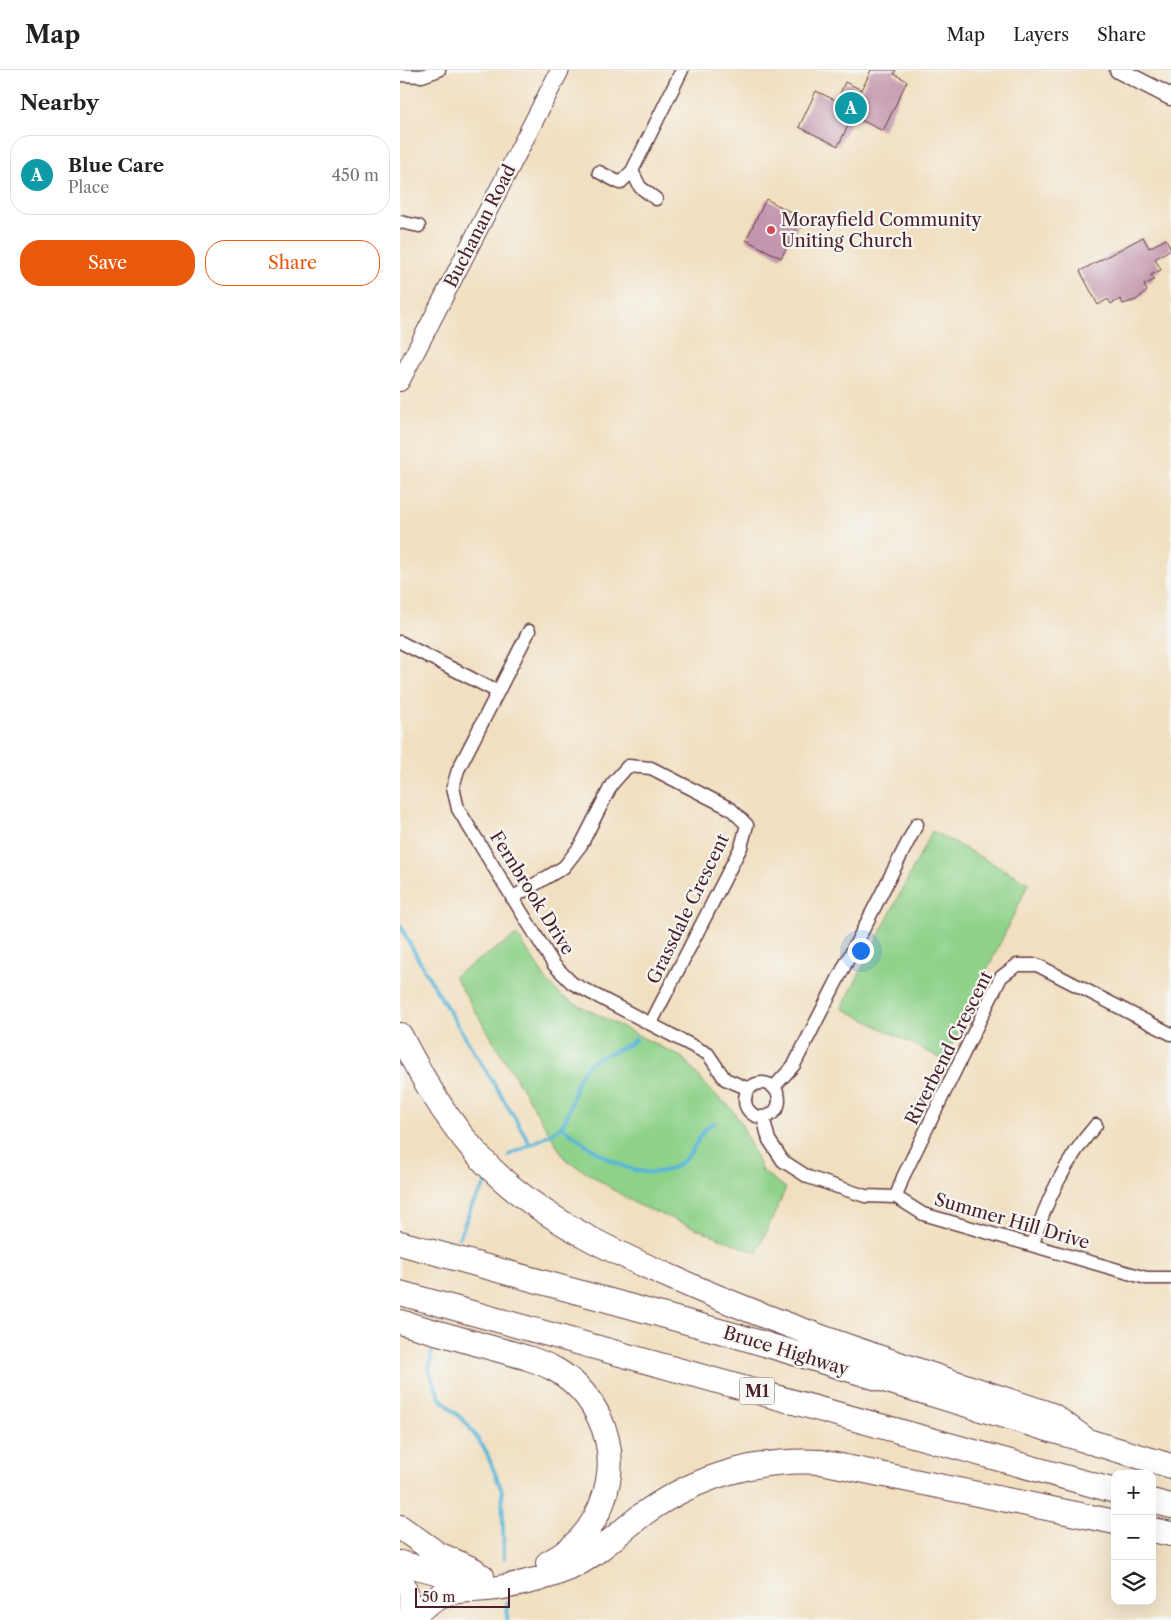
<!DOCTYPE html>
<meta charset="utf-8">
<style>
body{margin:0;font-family:"Libre Caslon Text",serif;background:#f2f2f2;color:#202124}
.controls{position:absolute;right:15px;bottom:15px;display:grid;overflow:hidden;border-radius:10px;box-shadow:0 5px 20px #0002}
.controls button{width:45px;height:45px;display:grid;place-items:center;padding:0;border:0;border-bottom:1px solid #e0e0e0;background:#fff;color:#202124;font:25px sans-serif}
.scale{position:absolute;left:15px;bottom:12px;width:95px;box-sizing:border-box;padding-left:5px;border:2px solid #4a1f2b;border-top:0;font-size:14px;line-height:18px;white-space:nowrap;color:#4a1f2b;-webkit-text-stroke:4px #f6f6f2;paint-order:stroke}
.you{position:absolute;left:460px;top:880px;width:18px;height:18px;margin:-12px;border:4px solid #fff;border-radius:50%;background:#1a73e8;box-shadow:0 0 0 8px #1a73e833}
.badge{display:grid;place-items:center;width:32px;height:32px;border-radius:50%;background:#ea580c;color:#fff;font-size:16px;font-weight:700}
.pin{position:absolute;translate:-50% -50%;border:2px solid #fff;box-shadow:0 1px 5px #0006}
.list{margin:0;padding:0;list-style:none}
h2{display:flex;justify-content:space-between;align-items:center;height:65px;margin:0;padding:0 20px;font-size:21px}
h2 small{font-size:16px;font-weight:400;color:#757577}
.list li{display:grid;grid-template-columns:32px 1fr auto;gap:15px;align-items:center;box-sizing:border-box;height:80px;margin:0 10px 10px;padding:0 10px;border:1px solid #e0e0e0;border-radius:20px}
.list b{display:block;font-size:19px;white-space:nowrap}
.list p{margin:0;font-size:16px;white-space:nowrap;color:#757577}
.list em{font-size:16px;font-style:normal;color:#757577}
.actions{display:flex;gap:10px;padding:15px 20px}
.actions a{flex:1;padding:11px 0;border:1px solid #ea580c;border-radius:20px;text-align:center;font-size:18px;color:#ea580c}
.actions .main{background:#ea580c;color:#fff}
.icon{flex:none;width:28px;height:28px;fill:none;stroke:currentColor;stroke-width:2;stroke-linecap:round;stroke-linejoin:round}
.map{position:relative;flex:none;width:771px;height:1550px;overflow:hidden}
header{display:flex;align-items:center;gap:30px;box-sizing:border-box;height:70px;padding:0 25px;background:#fff;border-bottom:1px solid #e0e0e0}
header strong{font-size:24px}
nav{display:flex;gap:28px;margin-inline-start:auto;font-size:18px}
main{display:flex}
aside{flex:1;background:#fff}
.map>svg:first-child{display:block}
.green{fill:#8fd28a;stroke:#6c785a}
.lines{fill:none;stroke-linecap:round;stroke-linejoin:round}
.stream{stroke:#59b5d7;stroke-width:4}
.building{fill:#c396ad}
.minor-casing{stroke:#633c41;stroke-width:15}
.tertiary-casing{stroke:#633c41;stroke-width:19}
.secondary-casing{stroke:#633c41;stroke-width:20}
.motorway-casing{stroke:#633c41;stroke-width:26}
.minor{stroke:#fff;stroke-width:12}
.tertiary{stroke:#fff;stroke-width:16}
.secondary{stroke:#fff;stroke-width:18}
.motorway{stroke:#fff;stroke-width:24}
.poi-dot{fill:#d1495b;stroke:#f6f6f2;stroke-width:2}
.labels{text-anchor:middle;stroke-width:4.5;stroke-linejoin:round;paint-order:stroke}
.shield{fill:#f6f6f2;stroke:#7e6067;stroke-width:1}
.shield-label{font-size:16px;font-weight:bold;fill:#4a1f2b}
.poi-label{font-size:18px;fill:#4a1f2b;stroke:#f6f6f2;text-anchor:start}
.street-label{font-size:18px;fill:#4a1f2b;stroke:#f6f6f2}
</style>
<header>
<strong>Map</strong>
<nav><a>Map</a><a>Layers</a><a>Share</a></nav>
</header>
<main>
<aside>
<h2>Nearby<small></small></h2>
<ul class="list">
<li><span class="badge" style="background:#0f9aa8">A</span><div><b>Blue Care</b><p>Place</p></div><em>450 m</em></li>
</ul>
<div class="actions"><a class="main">Save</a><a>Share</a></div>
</aside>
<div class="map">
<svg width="771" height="1550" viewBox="0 0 771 1550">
<rect width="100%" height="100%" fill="#f6f6f2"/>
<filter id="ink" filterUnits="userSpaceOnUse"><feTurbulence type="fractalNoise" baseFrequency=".02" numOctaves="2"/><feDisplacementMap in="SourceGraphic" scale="10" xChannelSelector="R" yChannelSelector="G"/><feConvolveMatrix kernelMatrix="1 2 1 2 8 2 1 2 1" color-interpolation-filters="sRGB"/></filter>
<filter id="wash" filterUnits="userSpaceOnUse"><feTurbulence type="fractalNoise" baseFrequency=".0096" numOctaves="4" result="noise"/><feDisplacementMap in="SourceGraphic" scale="20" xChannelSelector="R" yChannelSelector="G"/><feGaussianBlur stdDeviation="1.12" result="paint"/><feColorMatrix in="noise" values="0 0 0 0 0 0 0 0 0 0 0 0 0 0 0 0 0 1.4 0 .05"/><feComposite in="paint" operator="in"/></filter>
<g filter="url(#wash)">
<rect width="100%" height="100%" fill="#f1dfc0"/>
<!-- green -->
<path class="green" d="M 532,761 L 629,813 L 544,990 L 442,938 Z
M 117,865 L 148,912 L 163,927 L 283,988 L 313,1023 L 328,1035 L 340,1051 L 362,1101 L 386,1118 L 357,1183 L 236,1134 L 165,1089 L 54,906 Z"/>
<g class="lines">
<!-- stream -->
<path class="stream" d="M 0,855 C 39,931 88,1000 130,1074
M 161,1056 C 194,1080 247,1126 286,1088 C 297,1078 300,1058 314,1053
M 109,1085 C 122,1078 151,1066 160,1057 C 174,1043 171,1013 186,997 C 201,981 222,983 236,969
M 59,1168 L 72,1135 L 90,1107
M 33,1272 L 29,1301 L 40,1328 L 67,1354 L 86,1381 L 102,1421 L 104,1488
M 107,1532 L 107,1550"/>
</g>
<g id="blocks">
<!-- building -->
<path class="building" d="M 471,0 L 496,0 L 494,4 L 507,11 L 483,61 L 453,46 L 438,76 L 399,57 L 416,21 L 437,31 L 445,12 L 462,20 Z
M 366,129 L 402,148 L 381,188 L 346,170 Z
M 743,167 L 749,178 L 766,169 L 771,179 L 755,189 L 761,200 L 751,205 L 754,210 L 744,215 L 747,221 L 736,230 L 723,234 L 720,229 L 711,234 L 708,229 L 698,235 L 680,201 Z"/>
</g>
</g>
<g filter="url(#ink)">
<use href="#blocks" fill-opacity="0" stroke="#633c41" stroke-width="1"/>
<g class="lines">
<!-- minor casing -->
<g class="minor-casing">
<path id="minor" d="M 0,5 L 22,6 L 39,0
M 199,102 L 220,113 L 232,101
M 256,129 L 240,117 L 232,101 L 282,0
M 0,152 L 19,156
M 129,561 L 58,700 L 53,717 L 58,739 L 154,895 L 172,913 L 308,984 L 325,1009 L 349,1019
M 0,572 L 98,622
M 112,828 L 164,797 L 181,775 L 212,714 L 228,696 L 251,698 L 331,739 L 347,755 L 341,777 L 251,953
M345 1030a17 17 0 1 1 34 0a17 17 0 1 1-34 0Z
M 374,1017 L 394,995 L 517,754
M 363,1047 L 369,1070 L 383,1091 L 408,1107 L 465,1126 L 496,1127 L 523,1144 L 746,1208 L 771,1208
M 496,1127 L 503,1107 L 601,907 L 617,895 L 637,895 L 771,964
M 633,1174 C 645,1132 667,1088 696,1055"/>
</g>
<!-- tertiary casing -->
<g class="tertiary-casing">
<path id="tertiary" d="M 718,0 L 771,27"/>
</g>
<!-- secondary casing -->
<g class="secondary-casing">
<path id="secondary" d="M 0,312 L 160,0
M 0,1502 L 9,1522 L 8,1550"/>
</g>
<!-- motorway casing -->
<g class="motorway-casing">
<path id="motorway" d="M 0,965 C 29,1021 61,1075 110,1116 C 158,1156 216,1183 273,1208 C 396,1263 525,1302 652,1345 L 689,1372
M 0,1173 L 334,1265 L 771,1396
M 0,1223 L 715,1421
M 0,1252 C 31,1261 61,1269 92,1278 C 114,1284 136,1289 156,1300 C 194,1322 216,1368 208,1411 C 202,1447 181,1476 148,1493
M 752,1431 L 771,1436
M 0,1457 L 38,1484 L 74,1500
M 752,1460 L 771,1464
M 0,1493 L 52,1506 L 82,1506
M 8,1550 C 18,1541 29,1531 42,1525 C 59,1518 79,1521 98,1518 C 122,1514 147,1508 170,1498 C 199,1484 221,1460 246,1442 C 298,1406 359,1388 421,1392 L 715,1452"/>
</g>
<!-- minor -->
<use href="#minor" class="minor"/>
<!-- tertiary -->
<use href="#tertiary" class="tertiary"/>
<!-- secondary -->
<use href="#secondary" class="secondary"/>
<!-- motorway -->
<use href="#motorway" class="motorway"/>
</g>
</g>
<!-- markers -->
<circle class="poi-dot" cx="371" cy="160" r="5"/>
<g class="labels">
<!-- shield labels -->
<rect class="shield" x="339.5" y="1307.5" width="35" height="27" rx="4"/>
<g class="shield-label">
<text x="357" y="1327">M1</text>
</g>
<!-- poi labels -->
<g class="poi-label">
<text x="381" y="156">Morayfield Community<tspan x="381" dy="21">Uniting Church</tspan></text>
</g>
<!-- street labels -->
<g class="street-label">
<text transform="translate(80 156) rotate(-63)" y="6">Buchanan Road</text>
<text transform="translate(132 823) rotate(58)" y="6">Fernbrook Drive</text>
<text transform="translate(288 839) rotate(-64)" y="6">Grassdale Crescent</text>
<text transform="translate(549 978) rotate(-63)" y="6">Riverbend Crescent</text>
<text transform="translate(612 1151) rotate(16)" y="6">Summer Hill Drive</text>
<text transform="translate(386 1281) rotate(17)" y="6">Bruce Highway</text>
</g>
</g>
</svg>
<div class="controls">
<button>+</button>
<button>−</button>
<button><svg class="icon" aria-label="layers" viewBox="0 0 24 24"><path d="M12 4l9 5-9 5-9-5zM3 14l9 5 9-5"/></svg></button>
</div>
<div class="scale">50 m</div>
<div class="you"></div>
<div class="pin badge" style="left:451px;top:38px;background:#0f9aa8">A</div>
</div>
</main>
